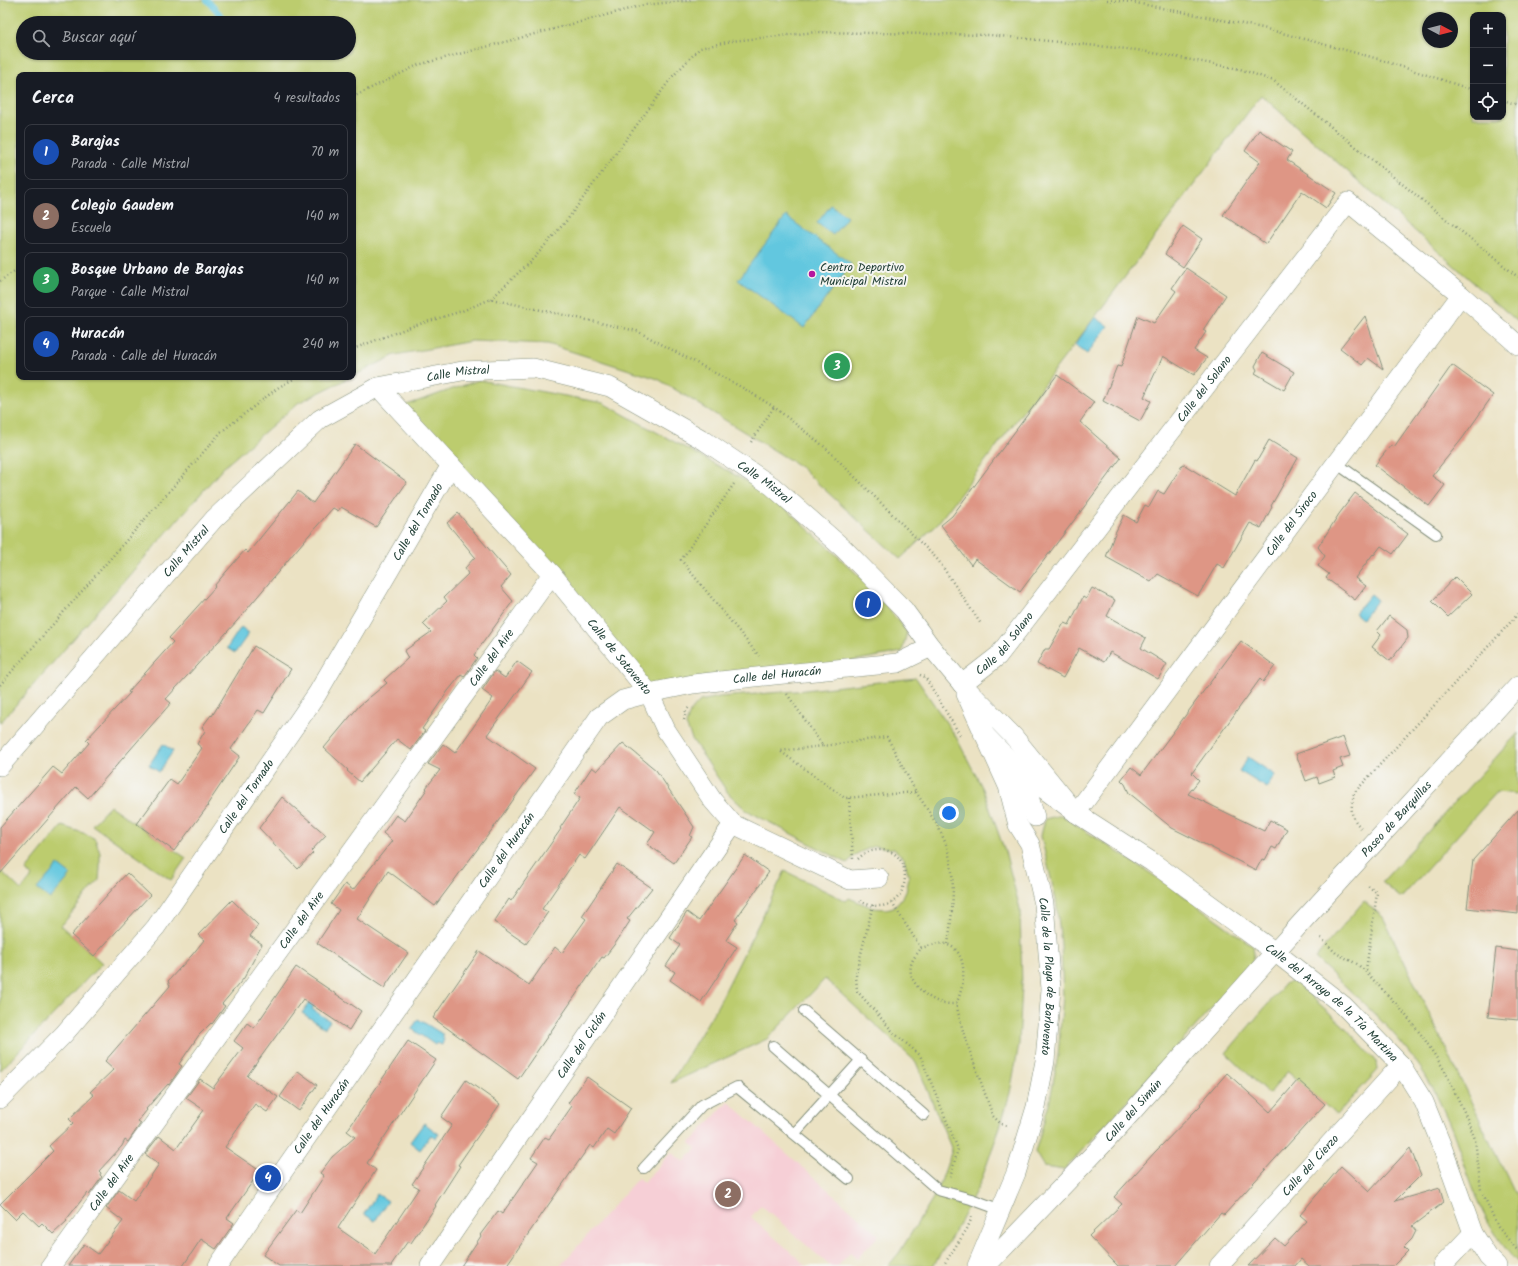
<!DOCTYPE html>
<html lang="es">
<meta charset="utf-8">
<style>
body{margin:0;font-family:Kalam,sans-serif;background:#242831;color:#f1f3f6}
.controls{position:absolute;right:12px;top:12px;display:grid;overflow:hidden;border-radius:8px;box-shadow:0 1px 3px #0004}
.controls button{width:36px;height:36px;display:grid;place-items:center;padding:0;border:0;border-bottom:1px solid #363941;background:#171b24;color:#f1f3f6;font:20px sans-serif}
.compass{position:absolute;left:1422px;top:12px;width:36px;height:36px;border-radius:50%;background:#171b24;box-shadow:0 1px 3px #0004;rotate:97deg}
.you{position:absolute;left:949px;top:813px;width:14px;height:14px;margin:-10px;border:3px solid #fff;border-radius:50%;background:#1a73e8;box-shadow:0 0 0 6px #1a73e833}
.badge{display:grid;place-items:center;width:26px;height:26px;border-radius:50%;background:#ea580c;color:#fff;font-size:13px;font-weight:700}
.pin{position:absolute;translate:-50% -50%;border:2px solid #fff;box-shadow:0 1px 4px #0006}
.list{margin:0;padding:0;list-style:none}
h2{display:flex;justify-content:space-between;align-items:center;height:52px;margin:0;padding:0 16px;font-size:17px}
h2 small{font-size:13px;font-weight:400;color:#9ea1a6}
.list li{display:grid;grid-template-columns:26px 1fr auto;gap:12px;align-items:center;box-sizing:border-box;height:56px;margin:0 8px 8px;padding:0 8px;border:1px solid #363941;border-radius:8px}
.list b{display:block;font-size:15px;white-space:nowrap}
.list p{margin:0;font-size:13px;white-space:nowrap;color:#9ea1a6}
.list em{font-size:13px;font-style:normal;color:#9ea1a6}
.icon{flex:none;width:22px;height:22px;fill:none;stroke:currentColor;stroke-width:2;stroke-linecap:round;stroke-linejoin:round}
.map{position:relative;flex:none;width:1518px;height:1266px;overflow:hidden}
.search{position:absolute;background:#171b24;box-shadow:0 1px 3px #0004;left:16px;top:16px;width:340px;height:44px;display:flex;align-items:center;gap:10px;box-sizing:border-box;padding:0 14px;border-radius:22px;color:#9ea1a6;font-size:15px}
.panel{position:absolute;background:#171b24;box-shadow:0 1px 3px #0004;left:16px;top:72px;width:340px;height:308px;border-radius:8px}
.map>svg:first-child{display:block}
.built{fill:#f6cfd6}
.green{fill:#bccc6e;stroke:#6e8451;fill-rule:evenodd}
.water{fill:#62c7df;stroke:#40828a}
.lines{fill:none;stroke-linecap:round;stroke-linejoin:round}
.stream{stroke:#62c7df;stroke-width:6}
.building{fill:#de9685}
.lane-casing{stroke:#85907c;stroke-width:12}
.street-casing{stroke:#85907c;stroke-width:20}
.path{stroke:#85907c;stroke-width:2.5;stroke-dasharray:1 3;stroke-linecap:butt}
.lane{stroke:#fff;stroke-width:10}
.street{stroke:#fff;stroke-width:19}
.poi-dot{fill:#b5179e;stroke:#f6f6f2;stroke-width:1.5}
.labels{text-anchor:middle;stroke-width:4;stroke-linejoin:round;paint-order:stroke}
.poi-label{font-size:12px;fill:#1f3d34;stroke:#f6f6f2;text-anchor:start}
.street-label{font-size:12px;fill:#1f3d34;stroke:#f6f6f2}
</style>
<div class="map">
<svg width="1518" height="1266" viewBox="0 0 1518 1266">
<rect width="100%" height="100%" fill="#f6f6f2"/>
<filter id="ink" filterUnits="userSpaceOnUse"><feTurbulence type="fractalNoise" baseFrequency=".025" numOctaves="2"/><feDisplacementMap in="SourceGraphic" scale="8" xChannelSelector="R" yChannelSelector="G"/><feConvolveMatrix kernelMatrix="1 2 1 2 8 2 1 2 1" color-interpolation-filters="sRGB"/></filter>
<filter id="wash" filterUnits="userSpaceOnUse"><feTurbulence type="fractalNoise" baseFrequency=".012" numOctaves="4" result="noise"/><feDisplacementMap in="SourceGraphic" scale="16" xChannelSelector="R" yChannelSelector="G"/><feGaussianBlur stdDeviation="0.9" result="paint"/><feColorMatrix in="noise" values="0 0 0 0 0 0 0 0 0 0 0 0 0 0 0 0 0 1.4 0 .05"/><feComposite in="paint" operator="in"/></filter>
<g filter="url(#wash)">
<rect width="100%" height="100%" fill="#ebe2c3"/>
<!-- built -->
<path class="built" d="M 728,1101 L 879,1235 L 857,1259 L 850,1253 L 838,1266 L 830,1266 L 761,1205 L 751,1217 L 807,1266 L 560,1266 L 638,1178 L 644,1183 L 671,1152 L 684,1162 L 696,1148 L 690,1143 Z"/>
<!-- green -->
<path class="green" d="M 0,0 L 1518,0 L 1518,322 L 1261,95 L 1095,317 L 938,523 L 900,559 L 798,465 L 658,379 L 548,344 L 472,341 L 395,355 L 353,376 L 353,75 L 19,75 L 19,377 L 351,377 L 298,403 L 224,467 L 0,723 ZM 1473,15 L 1503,15 L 1503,117 L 1473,117 ZM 1428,18 L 1452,18 L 1452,42 L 1428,42 ZM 23,23 L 349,23 L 349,53 L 23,53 Z
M 479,380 L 603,403 L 770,494 L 869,585 L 907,632 L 902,652 L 774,675 L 649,693 L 398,408 Z
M 916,678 L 956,737 L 983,789 L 1006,855 L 1020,909 L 1022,986 L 1019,1044 L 1010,1093 L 1001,1124 L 981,1181 L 954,1233 L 933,1266 L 888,1266 L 899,1253 L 938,1190 L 952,1150 L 916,1062 L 825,979 L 767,1039 L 671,1083 L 718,1005 L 785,871 L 846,901 L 849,898 L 873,908 L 886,909 L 894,907 L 900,900 L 906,892 L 909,877 L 904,858 L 894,849 L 875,846 L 858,853 L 847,863 L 746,810 L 728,793 L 692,739 L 686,725 L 690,712 L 700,701 L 719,697 L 796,691 Z
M 1518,733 L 1518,794 L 1497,792 L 1401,898 L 1382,882 Z
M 110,806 L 186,858 L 171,880 L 92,825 Z
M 1061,815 L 1176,890 L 1253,946 L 1254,955 L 1252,963 L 1187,1036 L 1064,1170 L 1044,1167 L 1035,1152 L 1050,1100 L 1058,1055 L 1063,997 L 1061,944 L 1056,900 L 1041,836 L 1045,819 Z
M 62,826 L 86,834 L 95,839 L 100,853 L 100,868 L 99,880 L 61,926 L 102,963 L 0,1071 L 0,870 L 21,890 L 32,877 L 26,870 Z
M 1364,901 L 1383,917 L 1518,1200 L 1518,1261 C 1513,1258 1510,1253 1506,1248 C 1478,1214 1468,1172 1453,1132 C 1447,1117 1439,1100 1431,1085 C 1404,1036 1355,996 1315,958 Z
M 1295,982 L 1344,1026 L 1377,1063 L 1378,1070 L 1336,1115 L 1288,1071 L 1269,1094 L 1226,1053 L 1286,983 Z"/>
<!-- water -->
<path class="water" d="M 831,205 L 847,217 L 833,235 L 817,223 Z
M 786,216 L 851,264 L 804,328 L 738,280 Z
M 1095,317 L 1108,326 L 1087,354 L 1075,345 Z
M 1371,594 L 1378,600 L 1362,619 L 1355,613 Z
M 241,627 L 249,633 L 235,653 L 227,648 Z
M 163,744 L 173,751 L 159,772 L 149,765 Z
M 1248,757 L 1275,775 L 1267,788 L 1239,771 Z
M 58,865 L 71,875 L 50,899 L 37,889 Z
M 311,1000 L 316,1003 L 312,1009 L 330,1021 L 325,1028 L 302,1013 Z
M 418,1019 L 444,1035 L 442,1037 L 444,1039 L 442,1045 L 437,1043 L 435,1045 L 412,1029 Z
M 424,1123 L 439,1134 L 436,1138 L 431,1135 L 420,1150 L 410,1142 Z
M 377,1194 L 388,1201 L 375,1221 L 364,1214 Z"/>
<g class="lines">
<!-- stream -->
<path class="stream" d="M 207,0 L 228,23"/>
</g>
<g id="blocks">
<!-- building -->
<path class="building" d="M 1259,130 L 1292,152 L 1287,160 L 1336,193 L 1326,208 L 1302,191 L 1266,244 L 1223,215 L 1260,162 L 1245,151 Z
M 1183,226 L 1202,239 L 1183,267 L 1165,254 Z
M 1186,268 L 1226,295 L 1203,330 L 1206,332 L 1194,350 L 1207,358 L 1194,375 L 1163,356 L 1144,397 L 1151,401 L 1140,421 L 1103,401 L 1117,366 L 1121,367 L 1138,316 L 1154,323 L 1176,291 L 1172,288 Z
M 1365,316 L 1383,369 L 1368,358 L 1362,365 L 1340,348 Z
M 1262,353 L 1294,372 L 1284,390 L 1255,373 L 1257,370 L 1255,366 Z
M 1452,365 L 1493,395 L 1462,439 L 1432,476 L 1445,485 L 1429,506 L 1375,465 L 1391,445 L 1394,447 Z
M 1057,375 L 1094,402 L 1080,422 L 1121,458 L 1020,592 L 975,559 L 971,565 L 941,525 L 952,516 Z
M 1269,440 L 1298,458 L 1271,506 L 1272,507 L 1261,528 L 1250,523 L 1224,568 L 1217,564 L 1198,596 L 1158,574 L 1151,582 L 1106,557 L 1115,533 L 1124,515 L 1136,522 L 1145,505 L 1149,507 L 1158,491 L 1164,494 L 1183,464 L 1235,496 L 1255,460 L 1257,461 Z
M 355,444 L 407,482 L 376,527 L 341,507 L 338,511 L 333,508 L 309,535 L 237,621 L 166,699 L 171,703 L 88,798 L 76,787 L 0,874 L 0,827 L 53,767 L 62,774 L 89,743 L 86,740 L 130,693 L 128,692 L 173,642 L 169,638 L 215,587 L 214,586 L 245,550 L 248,553 L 298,491 L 313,503 Z
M 1355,493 L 1408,534 L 1393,554 L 1381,546 L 1374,555 L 1373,554 L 1355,578 L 1366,586 L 1355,600 L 1326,578 L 1329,574 L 1318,566 L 1325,556 L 1318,547 L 1339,514 Z
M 458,513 L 511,575 L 501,587 L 513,601 L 474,655 L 477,658 L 464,677 L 461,675 L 448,691 L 422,729 L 425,731 L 411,750 L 397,739 L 360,782 L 347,771 L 348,770 L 324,748 L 359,706 L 387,683 L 384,680 L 408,658 L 404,651 L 431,632 L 423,624 L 447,601 L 444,597 L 468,574 L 465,568 L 475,557 L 447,523 Z
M 1455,577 L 1472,594 L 1448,617 L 1432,601 Z
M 1092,588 L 1115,600 L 1107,616 L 1146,638 L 1141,648 L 1167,664 L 1158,679 L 1110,652 L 1104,662 L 1079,648 L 1063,678 L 1037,664 L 1045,649 L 1049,649 L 1064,623 L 1069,625 L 1083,597 L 1086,599 Z
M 1389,616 L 1407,630 L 1408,638 L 1390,661 L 1372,647 L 1381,635 L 1377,631 Z
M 1241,641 L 1275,666 L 1263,682 L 1260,679 L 1192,773 L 1199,780 L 1188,794 L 1264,831 L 1270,820 L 1287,829 L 1276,849 L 1272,847 L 1265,860 L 1262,859 L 1256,870 L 1172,828 L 1129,793 L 1125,784 L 1121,780 L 1131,767 L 1141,775 Z
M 254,646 L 291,669 L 264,713 L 258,710 L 231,749 L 240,756 L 207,805 L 208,806 L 174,851 L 137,824 L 170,779 L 177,784 L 202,748 L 197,744 L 205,731 L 202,727 L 211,715 L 212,716 Z
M 517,661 L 532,672 L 487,735 L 535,769 L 494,827 L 435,906 L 388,871 L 357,919 L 408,953 L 384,988 L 317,943 L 339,910 L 331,904 L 345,884 L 353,890 L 392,841 L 383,833 L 396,815 L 405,821 L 427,789 L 426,788 L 440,770 L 428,764 L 443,744 L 455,753 L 474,726 L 493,698 L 482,690 L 495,671 L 505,678 Z
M 1343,737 L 1350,756 L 1340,759 L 1343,767 L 1333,771 L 1335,777 L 1319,783 L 1317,777 L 1306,781 L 1296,754 Z
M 623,743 L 656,770 L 694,827 L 690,836 L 692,837 L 674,863 L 647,844 L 655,832 L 620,807 L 585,859 L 579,855 L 542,909 L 548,912 L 526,944 L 494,922 L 509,899 L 511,901 L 561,829 L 560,828 L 580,798 L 574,794 L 592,767 L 597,771 Z
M 282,797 L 326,835 L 311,851 L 313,853 L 298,869 L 259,828 Z
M 1518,810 L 1518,914 L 1467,908 L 1473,860 Z
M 745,855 L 769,872 L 735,920 L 738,922 L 726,940 L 737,947 L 701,1002 L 670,980 L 675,972 L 666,966 L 680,945 L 670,938 L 687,912 L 699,921 Z
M 617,864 L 652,888 L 627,919 L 630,921 L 617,941 L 604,958 L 602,957 L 518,1079 L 433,1018 L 479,951 L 529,985 L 555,947 L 562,953 L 586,919 L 582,916 Z
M 127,873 L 150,895 L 94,956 L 71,935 Z
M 232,900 L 258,925 L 250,936 L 262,944 L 244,978 L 222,1004 L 225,1006 L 212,1024 L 211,1023 L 199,1035 L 179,1064 L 182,1066 L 169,1085 L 168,1084 L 146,1109 L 147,1110 L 138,1121 L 141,1123 L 128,1142 L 125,1140 L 122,1146 L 99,1171 L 101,1173 L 100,1175 L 102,1177 L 89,1195 L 87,1193 L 66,1220 L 67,1221 L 53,1234 L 42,1223 L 39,1226 L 23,1211 L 15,1219 L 0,1204 L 53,1151 L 49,1146 L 73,1123 L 69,1119 L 94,1095 L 90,1092 L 114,1069 L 105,1061 L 170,986 L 168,981 L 192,955 L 204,940 L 198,935 Z
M 1496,948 L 1518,951 L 1518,1020 L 1488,1017 Z
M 296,967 L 361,1011 L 349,1030 L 303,999 L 247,1076 L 278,1097 L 267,1112 L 255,1104 L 225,1147 L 260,1171 L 227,1218 L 234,1223 L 216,1249 L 201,1239 L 183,1266 L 68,1266 L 84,1244 L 98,1254 L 123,1221 L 106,1208 L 119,1190 L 134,1201 L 159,1164 L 145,1154 L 159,1136 L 176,1149 L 204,1110 L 186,1098 L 200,1079 L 213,1088 L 243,1048 L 234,1041 L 247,1023 L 254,1028 Z
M 408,1041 L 436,1060 L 367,1163 L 376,1170 L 338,1228 L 375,1254 L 419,1188 L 412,1184 L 452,1125 L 441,1117 L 466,1080 L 500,1104 L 458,1165 L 460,1166 L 435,1205 L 436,1206 L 411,1243 L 408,1241 L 391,1265 L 393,1266 L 279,1266 L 263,1255 L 296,1210 L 300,1213 L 324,1176 L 320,1173 L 332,1157 L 355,1137 L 347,1131 Z
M 298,1071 L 317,1085 L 299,1111 L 280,1097 Z
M 1227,1073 L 1270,1112 L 1298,1080 L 1325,1104 L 1224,1215 L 1221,1213 L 1175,1266 L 1118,1266 L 1089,1236 L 1122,1204 L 1114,1197 L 1155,1152 L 1201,1105 L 1200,1104 Z
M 587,1077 L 631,1108 L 614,1134 L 607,1129 L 594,1148 L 590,1145 L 506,1266 L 461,1266 L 481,1236 L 480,1235 L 498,1211 L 502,1214 L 538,1162 L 531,1158 L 545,1137 L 549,1139 L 572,1106 L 568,1103 Z
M 1410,1148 L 1421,1175 L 1395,1201 L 1440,1188 L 1444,1202 L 1412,1226 L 1416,1231 L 1412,1239 L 1404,1247 L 1408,1251 L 1393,1266 L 1309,1266 L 1301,1259 L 1295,1266 L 1248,1266 L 1275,1238 L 1284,1246 L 1307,1221 L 1300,1215 L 1341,1166 L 1369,1192 Z"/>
</g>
</g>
<g filter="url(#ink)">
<use href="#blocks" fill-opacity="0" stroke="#85907c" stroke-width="1"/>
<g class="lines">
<!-- lane casing -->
<g class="lane-casing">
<path id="lane" d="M 1336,463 L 1436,534
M 804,1011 L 924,1115
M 773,1046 L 938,1190 L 971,1199 L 1001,1210
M 794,1134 L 861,1060
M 644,1168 L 702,1105 L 737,1087 L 849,1179"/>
</g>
<!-- street casing -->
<g class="street-casing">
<g id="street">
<path id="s1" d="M 378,387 L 552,574 L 649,693 L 666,730 L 713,801 L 733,824 L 850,880 L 879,878"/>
<path id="s2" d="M 962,684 L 998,656 L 1348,202 L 1461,295 L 1518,345"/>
<path id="s3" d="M 966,694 L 1008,786 L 1018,825 L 1030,844 L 1044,904 L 1051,989 L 1045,1061 L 1036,1107 L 1016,1173 L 977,1266"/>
<path id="s4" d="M 983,733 L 1021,772 L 1076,813 L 1152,862 L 1275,952 L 1344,1006 L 1401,1065 L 1424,1102 L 1441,1144 L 1473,1233 L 1488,1257 L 1497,1266"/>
<path id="s5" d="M 0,766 L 214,519 L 320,419 L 378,387 L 462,371 L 533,368 L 610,387 L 705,441 L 772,486 L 844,549 L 904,610 L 931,647 L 962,684 L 1014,737 L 1076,813"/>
<path d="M 1021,769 L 1035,817"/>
<path id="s6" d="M 1076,813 L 1461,295"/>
<path id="s7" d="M 0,1099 L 64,1034 L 156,927 L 317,694 L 451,465"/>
<path id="s8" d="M 51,1266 L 552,574"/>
<path id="s9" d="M 218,1266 L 275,1183 L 599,717 L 623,700 L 649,693 L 693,684 L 774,675 L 898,663 L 931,647"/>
<path id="s10" d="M 430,1266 L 733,824"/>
<path id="s11" d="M 986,1266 L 1106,1141 L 1301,923 L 1518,686"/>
<path id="s12" d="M 1219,1266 L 1401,1065"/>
<path d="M 1442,1266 L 1473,1233"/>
</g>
</g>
<!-- path -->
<path class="path" d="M 1107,0 L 1131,2 L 1263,28 L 1375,58 L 1473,90
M 353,97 L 418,65 L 644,5 L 693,0
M 1503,100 L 1518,105
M 0,281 L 19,268
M 491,299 L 535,257 L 567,220 L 672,77 L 700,48 L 732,41 L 816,32 L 990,35 L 1137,50 L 1240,69 L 1274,81 L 1518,277
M 353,349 L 413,326 L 462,311 L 491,299 L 637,331 L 743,388 L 774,407 L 826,448 L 938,560 L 981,624
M 751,442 L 774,407
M 734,484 L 681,560 L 759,656
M 920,675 L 925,677 L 960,735
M 0,685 L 221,432 L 279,387 L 297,377
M 787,694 L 823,746 L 780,751 L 845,798 L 916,792 L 887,737 L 823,746
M 684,720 L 686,711 L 690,706
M 916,792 C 928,811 944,832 949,855 C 956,884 952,915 948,944
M 849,798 L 853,859
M 1361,828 C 1349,815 1351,810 1354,793 L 1518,614
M 858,859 C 865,852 871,850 881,850 C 920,850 910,926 860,901
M 892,903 L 921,948 C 918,953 912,959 911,965 C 907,982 928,1000 943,1003 C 947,1004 952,1004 956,1004
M 873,905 L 856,974 L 857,991 L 894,1033 L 920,1055 L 958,1149 L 950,1178
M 1321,938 L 1336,953 L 1357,964 L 1365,971 L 1400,1008 L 1423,1037 L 1445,1071 L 1466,1116 L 1475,1139 L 1481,1190
M 921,948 C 929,946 940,941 948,945 C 970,953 964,988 956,1004 L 964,1035 L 993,1116 L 1001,1124 L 1009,1126
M 1366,970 L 1377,893 L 1368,886
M 1483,1194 L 1498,1227 L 1518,1251
M 943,1266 L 967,1229 L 973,1215"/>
<!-- lane -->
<use href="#lane" class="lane"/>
<!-- street -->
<use href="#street" class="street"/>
</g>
</g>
<!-- markers -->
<circle class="poi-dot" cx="812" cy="274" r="4"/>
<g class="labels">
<!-- poi labels -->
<g class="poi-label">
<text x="820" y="271">Centro Deportivo<tspan x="820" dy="14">Municipal Mistral</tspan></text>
</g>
<!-- street labels -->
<g class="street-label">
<text dy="4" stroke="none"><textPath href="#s5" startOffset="620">Calle Mistral</textPath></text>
<text dy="4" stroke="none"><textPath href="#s2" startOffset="383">Calle del Solano</textPath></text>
<text dy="4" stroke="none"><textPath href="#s5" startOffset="956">Calle Mistral</textPath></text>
<text dy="4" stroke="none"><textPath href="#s7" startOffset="715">Calle del Tornado</textPath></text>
<text dy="4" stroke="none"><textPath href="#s6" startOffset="361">Calle del Siroco</textPath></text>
<text dy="4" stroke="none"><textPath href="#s5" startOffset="284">Calle Mistral</textPath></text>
<text dy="4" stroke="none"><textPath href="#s2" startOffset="59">Calle del Solano</textPath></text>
<text dy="4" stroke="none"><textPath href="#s8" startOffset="751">Calle del Aire</textPath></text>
<text dy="4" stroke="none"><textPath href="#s1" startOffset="362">Calle de Sotavento</textPath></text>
<text dy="4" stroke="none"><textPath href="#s9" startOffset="854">Calle del Huracán</textPath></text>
<text dy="4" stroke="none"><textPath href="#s7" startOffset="391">Calle del Tornado</textPath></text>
<text dy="4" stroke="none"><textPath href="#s11" startOffset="607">Paseo de Barquillas</textPath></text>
<text dy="4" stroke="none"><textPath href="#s9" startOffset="506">Calle del Huracán</textPath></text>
<text dy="4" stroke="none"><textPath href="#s8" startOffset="427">Calle del Aire</textPath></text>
<text dy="4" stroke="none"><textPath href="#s3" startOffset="298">Calle de la Playa de Barlovento</textPath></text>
<text dy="4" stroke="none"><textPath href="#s4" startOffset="442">Calle del Arroyo de la Tía Martina</textPath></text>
<text dy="4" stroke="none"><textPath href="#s10" startOffset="268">Calle del Ciclón</textPath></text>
<text dy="4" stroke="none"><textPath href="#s11" startOffset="214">Calle del Simún</textPath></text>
<text dy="4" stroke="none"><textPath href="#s9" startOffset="182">Calle del Huracán</textPath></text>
<text dy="4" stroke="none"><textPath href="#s12" startOffset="136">Calle del Cierzo</textPath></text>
<text dy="4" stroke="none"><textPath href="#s8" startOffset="103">Calle del Aire</textPath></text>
</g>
</g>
</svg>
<div class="controls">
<button>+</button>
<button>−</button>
<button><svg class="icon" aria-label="locate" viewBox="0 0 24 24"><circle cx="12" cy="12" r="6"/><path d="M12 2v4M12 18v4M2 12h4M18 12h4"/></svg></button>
</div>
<svg class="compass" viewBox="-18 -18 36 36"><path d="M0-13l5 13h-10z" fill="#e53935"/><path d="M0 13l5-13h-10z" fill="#9ea1a6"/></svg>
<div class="you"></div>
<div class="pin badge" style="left:868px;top:604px;background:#1a4fb4">1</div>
<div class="pin badge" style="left:728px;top:1194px;background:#8d6e63">2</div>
<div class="pin badge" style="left:837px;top:366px;background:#2e9e5b">3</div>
<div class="pin badge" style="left:268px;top:1178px;background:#1a4fb4">4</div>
<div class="search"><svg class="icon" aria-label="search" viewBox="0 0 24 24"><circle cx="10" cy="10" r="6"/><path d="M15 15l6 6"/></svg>Buscar aquí</div>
<section class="panel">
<h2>Cerca<small>4 resultados</small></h2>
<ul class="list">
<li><span class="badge" style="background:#1a4fb4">1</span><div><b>Barajas</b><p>Parada · Calle Mistral</p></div><em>70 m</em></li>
<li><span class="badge" style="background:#8d6e63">2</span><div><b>Colegio Gaudem</b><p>Escuela</p></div><em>140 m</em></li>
<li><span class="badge" style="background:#2e9e5b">3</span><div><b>Bosque Urbano de Barajas</b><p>Parque · Calle Mistral</p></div><em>140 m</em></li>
<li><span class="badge" style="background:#1a4fb4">4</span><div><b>Huracán</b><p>Parada · Calle del Huracán</p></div><em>240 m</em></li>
</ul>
</section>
</div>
